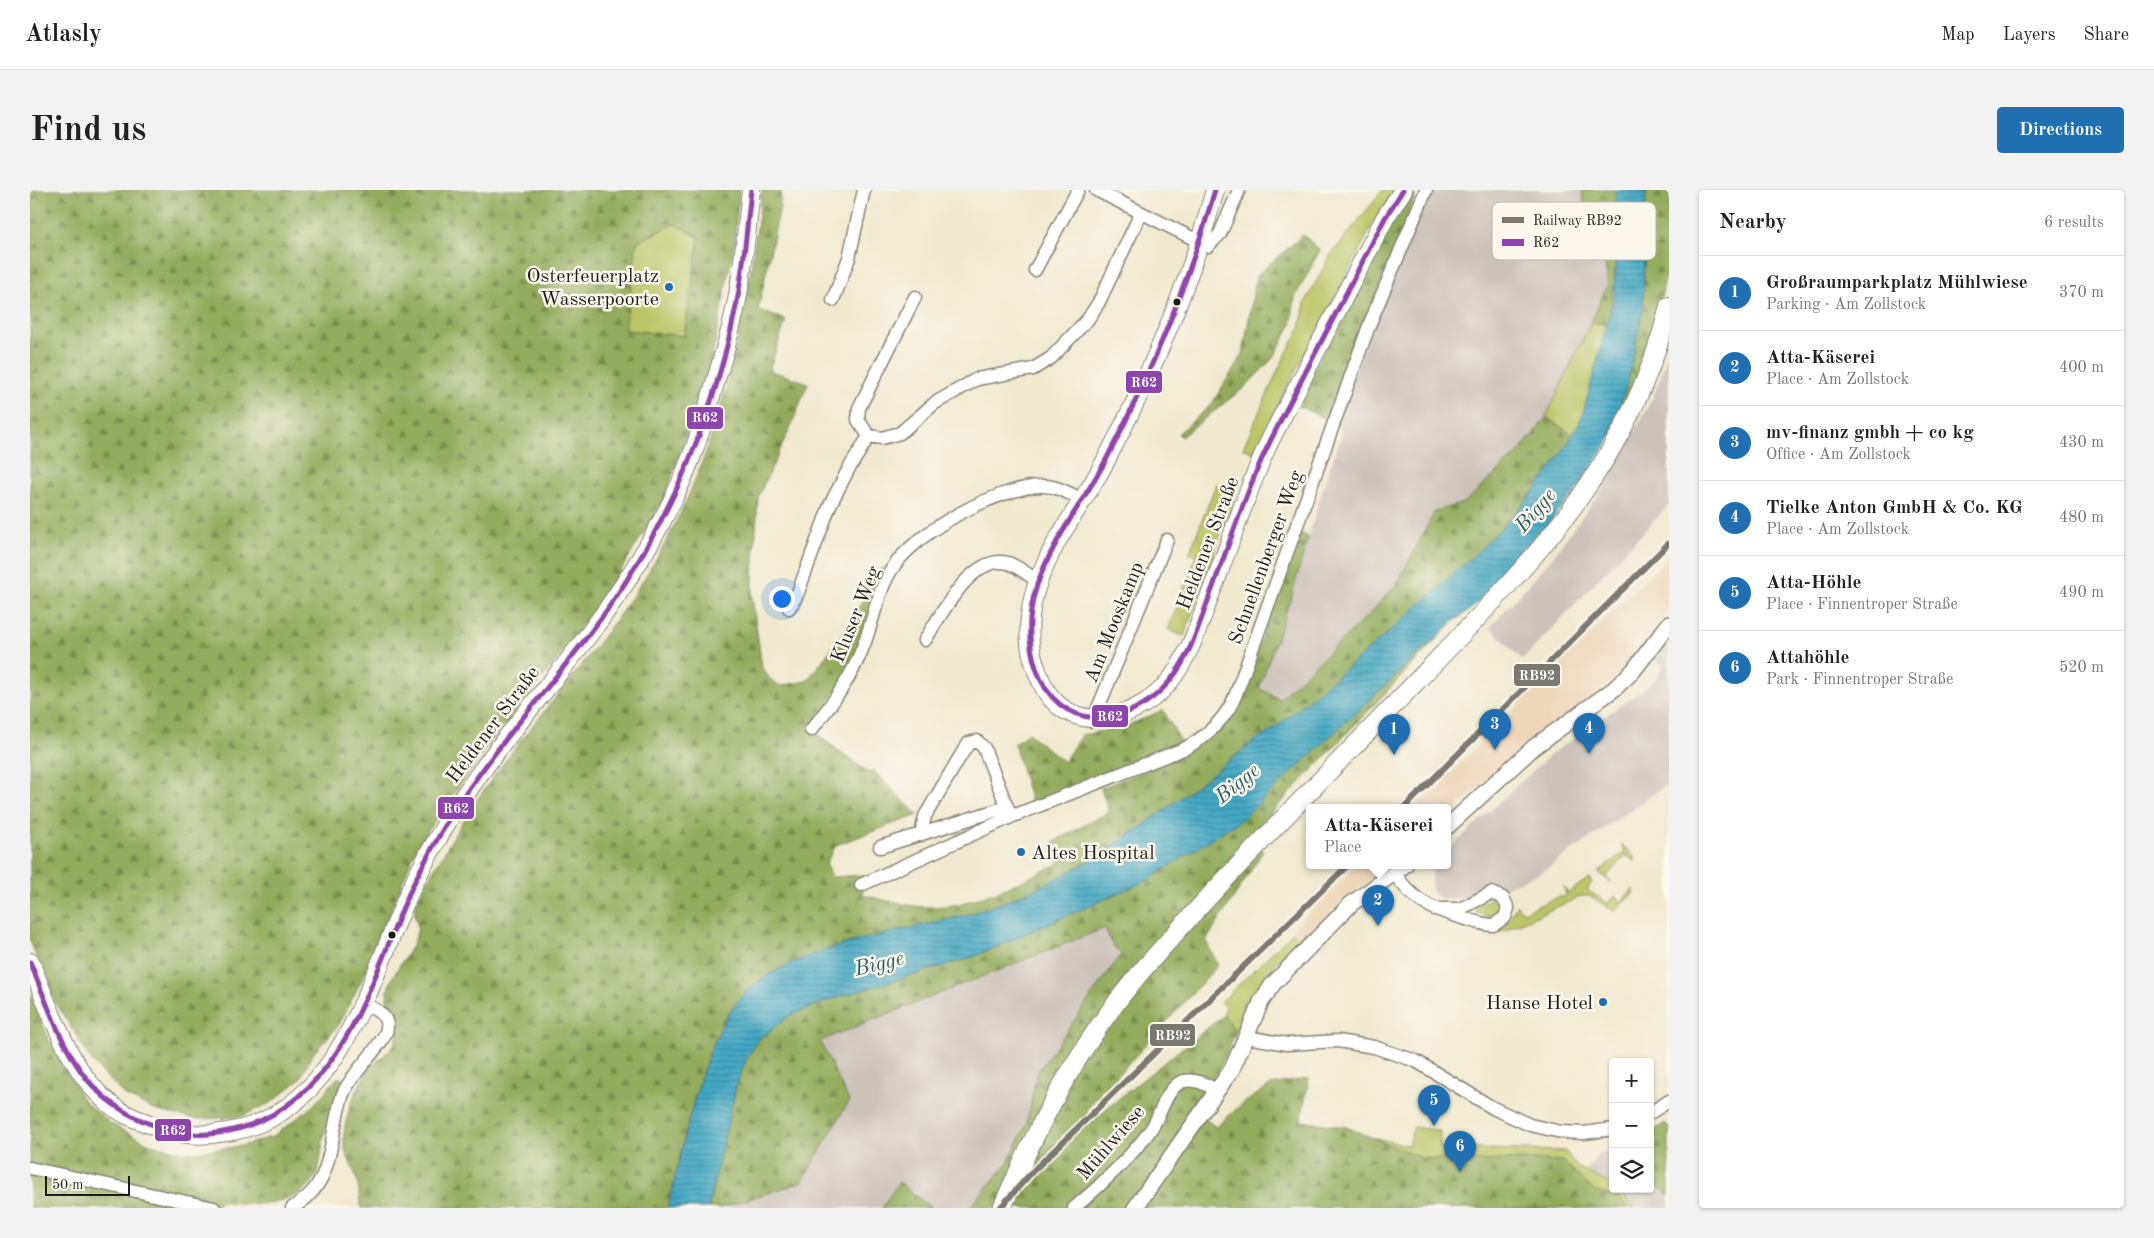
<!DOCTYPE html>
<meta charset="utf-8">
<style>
body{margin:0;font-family:"Old Standard TT",serif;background:#f2f2f2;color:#222}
.controls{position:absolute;right:15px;bottom:15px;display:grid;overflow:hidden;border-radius:5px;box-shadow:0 1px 4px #0004}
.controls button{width:45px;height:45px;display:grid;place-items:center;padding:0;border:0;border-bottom:1px solid #e0e0e0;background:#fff;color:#222;font:25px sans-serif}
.scale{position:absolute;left:15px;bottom:12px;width:85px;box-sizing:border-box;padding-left:5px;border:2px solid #1c1c1c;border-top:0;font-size:14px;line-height:18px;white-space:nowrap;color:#1c1c1c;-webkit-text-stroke:4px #fbf7ec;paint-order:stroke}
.you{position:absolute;left:751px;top:408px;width:18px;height:18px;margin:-12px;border:4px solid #fff;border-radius:50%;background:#1a73e8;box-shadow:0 0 0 8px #1a73e833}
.badge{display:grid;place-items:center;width:32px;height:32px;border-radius:50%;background:#1f6fb2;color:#fff;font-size:16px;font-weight:700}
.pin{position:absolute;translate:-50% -41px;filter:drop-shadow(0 1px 2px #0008)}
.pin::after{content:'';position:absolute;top:26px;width:18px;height:15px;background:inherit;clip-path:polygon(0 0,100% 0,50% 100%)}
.popup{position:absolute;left:1276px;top:614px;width:145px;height:65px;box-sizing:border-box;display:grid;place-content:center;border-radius:5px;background:#fff;filter:drop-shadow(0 1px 4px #0005);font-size:16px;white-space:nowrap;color:#767676}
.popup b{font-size:19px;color:#222}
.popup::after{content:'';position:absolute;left:50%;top:100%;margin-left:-10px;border:10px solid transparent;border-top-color:#fff}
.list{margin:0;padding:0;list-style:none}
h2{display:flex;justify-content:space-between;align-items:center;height:65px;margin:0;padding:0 20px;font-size:21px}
h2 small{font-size:16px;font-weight:400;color:#767676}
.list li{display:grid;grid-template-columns:32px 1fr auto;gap:15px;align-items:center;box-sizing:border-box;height:75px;padding:0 20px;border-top:1px solid #e0e0e0}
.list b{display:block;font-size:19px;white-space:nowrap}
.list p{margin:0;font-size:16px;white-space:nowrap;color:#767676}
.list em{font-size:16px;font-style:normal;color:#767676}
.icon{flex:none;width:28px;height:28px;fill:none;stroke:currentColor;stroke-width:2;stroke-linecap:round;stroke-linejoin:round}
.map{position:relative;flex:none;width:1639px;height:1018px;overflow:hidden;border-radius:5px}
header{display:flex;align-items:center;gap:30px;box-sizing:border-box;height:70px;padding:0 25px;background:#fff;border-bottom:1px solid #e0e0e0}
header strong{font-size:24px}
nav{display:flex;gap:28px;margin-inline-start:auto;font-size:18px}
.intro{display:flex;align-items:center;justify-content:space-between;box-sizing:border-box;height:120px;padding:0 30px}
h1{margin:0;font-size:35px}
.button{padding:12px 22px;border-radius:5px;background:#1f6fb2;color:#fff;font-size:18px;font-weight:700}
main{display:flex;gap:30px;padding:0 30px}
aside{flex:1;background:#fff;border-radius:5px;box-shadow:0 1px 4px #0004}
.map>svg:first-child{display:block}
.built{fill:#eed6bb}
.industrial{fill:#ccc2b9}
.green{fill:#bac668;stroke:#6b7142}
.forest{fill:url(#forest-firs);stroke:#58643c;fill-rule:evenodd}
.water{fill:url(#water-rules);stroke:#306270}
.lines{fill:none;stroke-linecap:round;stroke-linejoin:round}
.minor-casing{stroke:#868276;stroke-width:15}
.tertiary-casing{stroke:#868276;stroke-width:18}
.secondary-casing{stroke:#868276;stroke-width:20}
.minor{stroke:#fff;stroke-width:12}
.tertiary{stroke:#fff;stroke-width:15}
.secondary{stroke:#fff;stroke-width:18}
.bus-1-casing{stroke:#fbf7ec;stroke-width:9}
.bus-1{stroke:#8e44ad;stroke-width:5}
.rail-1-casing{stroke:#fbf7ec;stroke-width:10}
.rail-1{stroke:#7b7872;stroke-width:6}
.poi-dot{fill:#1f6fb2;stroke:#fbf7ec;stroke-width:2}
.bus-dot{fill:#1c1c1c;stroke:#fbf7ec;stroke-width:2}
.labels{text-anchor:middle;stroke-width:5;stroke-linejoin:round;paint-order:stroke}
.poi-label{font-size:20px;fill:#1c1c1c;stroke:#fbf7ec;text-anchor:end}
.street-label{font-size:20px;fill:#1c1c1c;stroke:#fbf7ec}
.water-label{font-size:21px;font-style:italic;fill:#2e5b68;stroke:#fbf7ec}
.key{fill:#fbf7ec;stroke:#b8b5ae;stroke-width:1}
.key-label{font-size:14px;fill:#1c1c1c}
.line-badge{stroke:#fbf7ec;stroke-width:2}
.badge-label{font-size:14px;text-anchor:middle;font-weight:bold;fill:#fff}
</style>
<header>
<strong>Atlasly</strong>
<nav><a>Map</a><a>Layers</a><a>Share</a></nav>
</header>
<div class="intro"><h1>Find us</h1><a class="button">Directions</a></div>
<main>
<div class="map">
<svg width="1639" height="1018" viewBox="0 0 1639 1018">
<defs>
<pattern id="forest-firs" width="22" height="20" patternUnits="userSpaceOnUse" patternTransform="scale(1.25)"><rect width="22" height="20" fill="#93ab5c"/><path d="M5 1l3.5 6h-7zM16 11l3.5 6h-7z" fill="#778a4b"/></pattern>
<pattern id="water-rules" width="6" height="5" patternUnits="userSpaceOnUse" patternTransform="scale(1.25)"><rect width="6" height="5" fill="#45a8c4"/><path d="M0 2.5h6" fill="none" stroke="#39889e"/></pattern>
</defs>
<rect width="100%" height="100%" fill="#fbf7ec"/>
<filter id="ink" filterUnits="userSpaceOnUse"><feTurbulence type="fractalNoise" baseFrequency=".02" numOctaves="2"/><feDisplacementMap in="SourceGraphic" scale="10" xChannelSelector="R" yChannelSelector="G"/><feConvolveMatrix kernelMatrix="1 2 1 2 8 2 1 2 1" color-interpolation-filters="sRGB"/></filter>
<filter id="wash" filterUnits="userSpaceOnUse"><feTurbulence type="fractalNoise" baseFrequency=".0096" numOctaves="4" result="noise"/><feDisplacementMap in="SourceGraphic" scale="20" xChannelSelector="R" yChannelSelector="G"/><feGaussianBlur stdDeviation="1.12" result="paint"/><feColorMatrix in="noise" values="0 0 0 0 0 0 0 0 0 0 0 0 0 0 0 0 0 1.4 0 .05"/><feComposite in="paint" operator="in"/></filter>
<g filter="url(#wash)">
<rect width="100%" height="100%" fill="#f0e9cf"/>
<!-- built -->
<path class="built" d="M 1639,366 L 1639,422 L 1583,491 L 1497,553 L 1417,627 L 1417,617 L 1386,617 Z
M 1328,675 L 1362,675 L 1320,705 L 1273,750 L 1262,739 Z"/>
<!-- industrial -->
<path class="industrial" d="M 1396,0 L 1552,0 L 1557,28 L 1572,55 L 1578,94 L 1535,191 L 1516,227 L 1488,263 L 1434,313 L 1405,321 L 1369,390 L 1342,422 L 1249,509 L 1229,498 L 1262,405 L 1291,304 L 1312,243 L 1305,231 Z
M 1639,161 L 1639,315 L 1492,470 L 1460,437 L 1514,378 L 1572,300 L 1623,207 Z
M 1639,452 L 1639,593 L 1510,683 L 1472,699 L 1459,696 L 1434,707 L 1413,710 L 1402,702 L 1401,688 L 1403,675 L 1417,675 L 1417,661 L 1520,565 L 1615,498 L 1628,486 L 1633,476 L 1625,470 Z
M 1076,737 L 1083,756 L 1091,764 L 1007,883 L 996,936 L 977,974 L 939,1018 L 691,1018 L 772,991 L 819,911 L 789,851 Z
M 1583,960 L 1583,999 L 1620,999 L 1620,991 L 1639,1007 L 1639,1018 L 1597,1018 L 1551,987 L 1568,965 Z"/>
<!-- green -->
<path class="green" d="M 1353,0 L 1365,0 L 1349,23 L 1239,232 L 1225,263 L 1213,258 L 1249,178 L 1270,138 L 1275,113 L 1300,66 Z
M 644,34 L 670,47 L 654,146 L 594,140 L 607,52 Z
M 1561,132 L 1577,135 L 1552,227 L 1543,245 L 1516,227 Z
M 1186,294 L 1206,302 L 1154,446 L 1138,440 L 1166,366 L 1159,364 Z
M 1592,654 L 1605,668 L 1605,672 L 1596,665 L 1576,687 L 1582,693 L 1568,682 L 1595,662 L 1591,655 Z
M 1559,688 L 1562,692 L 1557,700 L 1578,713 L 1585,706 L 1591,712 L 1603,699 L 1603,704 L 1584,721 L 1560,706 L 1552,706 L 1473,741 L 1457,739 L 1475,735 L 1487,715 L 1493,722 L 1531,706 L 1532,709 L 1536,704 L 1533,696 L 1538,703 Z
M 1460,709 L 1469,714 L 1470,721 L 1466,726 L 1455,726 L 1446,722 L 1448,715 Z
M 1263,742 L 1272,751 C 1241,765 1219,813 1206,842 L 1194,825 L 1195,817 L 1191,812 Z
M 1384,937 L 1410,941 L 1410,958 L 1535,961 L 1548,977 L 1583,996 L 1583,999 L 1586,999 L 1605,1018 L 1323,1018 L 1335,946 L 1378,955 Z"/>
<!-- forest -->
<path class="forest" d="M 0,0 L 709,0 L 704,55 L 680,178 L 634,309 L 588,385 L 536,458 L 456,558 L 387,656 L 336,781 L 309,835 L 282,865 L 270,889 L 242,912 L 210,927 L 166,929 L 127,921 L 96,906 L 63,873 L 22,806 L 0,751 ZM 644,34 L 669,47 L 654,146 L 595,140 L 607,52 Z
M 732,0 L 751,0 L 750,17 L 728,120 L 756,130 L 739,180 L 778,193 L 761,236 L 728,307 L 722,406 L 732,478 L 740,489 L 750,496 L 777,491 L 818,437 L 851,378 L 864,376 L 835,455 L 781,540 L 839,583 L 843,580 L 888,625 L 806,655 L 796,673 L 802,687 L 834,685 L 833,705 C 856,710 881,718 905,717 C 949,714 991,691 1030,673 L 1023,652 L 1079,622 L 1071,598 C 1121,578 1168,565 1205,524 L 1250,394 L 1271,343 L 1278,347 L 1262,405 L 1229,498 L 1249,509 L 1342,422 L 1369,390 L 1405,321 L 1434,313 L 1488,263 L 1516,227 L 1543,245 L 1517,285 L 1463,350 L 1332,467 L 1236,545 L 1227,550 C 1150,608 1076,671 986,707 C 969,714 950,721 932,726 C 871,742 757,758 713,805 C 671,849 653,958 638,1018 L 331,1018 C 329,1009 329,999 327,990 C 324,978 314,964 314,952 C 313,928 325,902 337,882 C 344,871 359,864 365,853 C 372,837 357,825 357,810 C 356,785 383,764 387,742 C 389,735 384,727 385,719 C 386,708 407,675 414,663 C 477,549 578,462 639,346 C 696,238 717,120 732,0 Z
M 1552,0 L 1586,0 C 1586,46 1588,90 1577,135 L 1561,132 L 1578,93 L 1572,55 L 1557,28 Z
M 1616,0 L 1639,0 L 1639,70 L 1626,131 L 1598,209 L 1577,254 L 1598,192 L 1613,118 Z
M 1381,3 L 1385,6 L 1297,229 L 1266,215 L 1359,33 Z
M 1273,45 L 1290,60 L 1265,107 L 1261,135 L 1244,167 L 1215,197 L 1151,247 L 1148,244 L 1181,215 L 1213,164 L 1226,86 Z
M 1423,432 L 1219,646 L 1233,661 L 1176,751 L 1188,775 L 1056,920 L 1063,929 L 1194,825 L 1206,842 L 1191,876 L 1163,920 L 1186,937 L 1211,915 L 1241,895 L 1279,888 L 1271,931 L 1316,937 L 1392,968 L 1453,971 L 1488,969 L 1533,971 L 1564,1001 L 1588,1007 L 1597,1018 L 939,1018 L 977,974 L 996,936 L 1007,883 L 1091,764 L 1083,756 L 1075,738 L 790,851 L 819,911 L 772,992 L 691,1018 L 678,1018 L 706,897 L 717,868 L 728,850 L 759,826 L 799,810 L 943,767 L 1118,690 L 1325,524 Z
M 1133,520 L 1151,552 L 1002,615 L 984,554 L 998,543 L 1034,572 L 1051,545 L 1095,537 Z
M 0,804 L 20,852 L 54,911 L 81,934 L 120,954 L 157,963 L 211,956 L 242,947 L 282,917 L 308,887 L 313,890 C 307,906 300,923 295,941 C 291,955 292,976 284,989 C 265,1018 220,1015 189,1011 L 185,1018 L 0,1018 Z
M 1635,933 L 1639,937 L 1639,1006 L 1620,990 L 1620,943 Z
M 869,992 L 901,1018 L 852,1018 Z"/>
<!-- water -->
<path class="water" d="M 1586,0 L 1616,0 L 1613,118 L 1598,192 L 1577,254 L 1547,299 L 1489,369 L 1442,418 L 1423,432 L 1211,630 L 1118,690 L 943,767 L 799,810 L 759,826 L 728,850 L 717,868 L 706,897 L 678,1018 L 638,1018 C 653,958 671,849 713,805 C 757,758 871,742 932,726 C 950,721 969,714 986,707 C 1076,671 1150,608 1227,549 L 1236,545 C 1291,500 1345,455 1398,407 C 1457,354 1517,299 1552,227 L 1584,108 L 1586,72 Z"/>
</g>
<g filter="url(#ink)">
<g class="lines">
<!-- minor casing -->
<g class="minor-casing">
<path id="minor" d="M 1066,0 L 1178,56 L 1190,44 L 1209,0
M 1005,80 L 1048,0
M 885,107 L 829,218 L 828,230 L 839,246 L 852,248 L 870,243 L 905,213 L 947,189 L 1003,179 L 1021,168 L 1058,129 L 1069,112 L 1111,23
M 803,110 L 819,68 L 834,0
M 759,418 L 767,405 L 800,315 L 818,280 L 839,246
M 895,450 C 911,425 942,363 978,373 C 988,376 999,386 1008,391
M 1064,528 L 1137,350
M 781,540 C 802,514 821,489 833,457 C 844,430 847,400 864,376 C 889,340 966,298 1011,296 C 1026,295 1040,304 1053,310
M 891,645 L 895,626 L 934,560 L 939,553 L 947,551 L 954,558 L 977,617 L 983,626
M 850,657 L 977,617
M 1364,683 C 1384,712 1401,719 1433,728 C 1443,731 1454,735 1464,735 L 1475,727 L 1478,718 L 1473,708 L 1461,703 L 1430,719 L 1404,719
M 831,695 L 983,626 L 1156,558 C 1178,545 1197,528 1206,504 L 1340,133 L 1396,0
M 1216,847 L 1257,854 L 1308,851 L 1344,857 L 1386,871 L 1463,918 L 1500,935 L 1531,942 L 1554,943 L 1583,939
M 1620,923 L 1639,911
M 0,978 L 184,1018
M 262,1018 C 308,992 297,947 313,904 C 320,885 356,852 357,838 C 358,824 344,819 333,813
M 1044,1018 C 1068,998 1104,964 1121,939 C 1131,925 1135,902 1149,893 C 1162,886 1177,895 1188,901"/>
</g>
<!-- tertiary casing -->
<g class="tertiary-casing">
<path id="tertiary" d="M 1417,637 L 1504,557 L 1584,499 L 1603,481 L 1639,434
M 1105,1018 L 1202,879 L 1231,812 L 1243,794 L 1321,714 L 1375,675"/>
</g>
<!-- secondary casing -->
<g class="secondary-casing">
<path id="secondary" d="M 1185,0 C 1160,93 1122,183 1077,268 C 1056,310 1022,349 1007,395 C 999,418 996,448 1004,472 C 1008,485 1013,499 1022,509 C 1055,546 1113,524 1139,492 C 1159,467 1169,435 1180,405 C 1199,357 1215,306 1236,259 C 1247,235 1260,212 1272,189 C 1299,135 1327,82 1355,28 L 1373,0
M 0,772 C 21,822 44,897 95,924 C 111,932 131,938 148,942 C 164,946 181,945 197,942 C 305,926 337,800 374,715 C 385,687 401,660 416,634 C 458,565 511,507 560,443 C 601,388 640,325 664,260 C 672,238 678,216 685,193 C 694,164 703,134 708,105 C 714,70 717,35 721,0
M 972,1018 C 1008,934 1050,853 1110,783 C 1197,683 1293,589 1385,493 C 1496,377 1600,279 1639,116"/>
</g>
<!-- minor -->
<use href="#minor" class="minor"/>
<!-- tertiary -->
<use href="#tertiary" class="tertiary"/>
<!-- secondary -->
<use href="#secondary" class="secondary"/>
<!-- bus-1 casing -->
<g class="bus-1-casing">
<path id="bus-1" d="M 1185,0 C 1158,93 1122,182 1077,268 C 1054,311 1023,349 1007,395 C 998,422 997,450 1006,478 C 1028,544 1098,540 1139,492 C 1160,467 1169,435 1180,405 C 1196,362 1211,318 1229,275 C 1242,246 1257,218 1272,189 C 1300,135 1327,82 1355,28 L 1373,0
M 0,772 C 34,855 50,920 148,942 C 169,947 190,944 211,938 C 311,908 340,795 377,708 C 388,683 402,658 416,634 C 463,557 525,493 577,420 C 641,328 685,223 707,112 C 714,75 717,37 721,0"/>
</g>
<!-- bus-1 -->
<use href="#bus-1" class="bus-1"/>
<!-- rail-1 casing -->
<g class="rail-1-casing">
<path id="rail-1" d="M 1375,617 L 1639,353
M 970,1018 L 1002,982 L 1318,675"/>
</g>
<!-- rail-1 -->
<use href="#rail-1" class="rail-1"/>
</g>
</g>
<!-- markers -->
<g class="poi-dot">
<circle cx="639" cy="97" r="5"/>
<circle cx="991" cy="662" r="5"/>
<circle cx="1573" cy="812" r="5"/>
</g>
<g class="bus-dot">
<circle cx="1147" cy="112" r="4.5"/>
<circle cx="362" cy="745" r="4.5"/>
</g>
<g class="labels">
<!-- poi labels -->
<g class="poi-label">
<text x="629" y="92">Osterfeuerplatz<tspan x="629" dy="23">Wasserpoorte</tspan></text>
<text x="1001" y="669" text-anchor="start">Altes Hospital</text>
<text x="1563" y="819">Hanse Hotel</text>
</g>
<!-- street labels -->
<g class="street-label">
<text transform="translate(1177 353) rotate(-69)" y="7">Heldener Straße</text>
<text transform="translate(1235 367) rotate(-70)" y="7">Schnellenberger Weg</text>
<text transform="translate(825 424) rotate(-68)" y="7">Kluser Weg</text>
<text transform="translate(1083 432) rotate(-68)" y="7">Am Mooskamp</text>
<text transform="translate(462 534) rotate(-53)" y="7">Heldener Straße</text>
<text transform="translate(1080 952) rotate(-49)" y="7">Mühlwiese</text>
</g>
<!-- water labels -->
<g class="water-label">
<text transform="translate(1505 320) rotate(-49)" y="7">Bigge</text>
<text transform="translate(1207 593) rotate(-39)" y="7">Bigge</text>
<text transform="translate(849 773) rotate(-14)" y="7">Bigge</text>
</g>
</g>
<!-- legend -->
<rect x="1462" y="12" width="164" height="58" rx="8" class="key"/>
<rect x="1472" y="27" width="22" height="6" fill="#7b7872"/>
<rect x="1472" y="49" width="22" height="7" fill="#8e44ad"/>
<g class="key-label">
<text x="1503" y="35">Railway RB92</text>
<text x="1503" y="57">R62</text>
</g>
<g class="line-badge">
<rect x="1095" y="180" width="38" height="24" rx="5" fill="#8e44ad"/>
<rect x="656" y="216" width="38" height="24" rx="5" fill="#8e44ad"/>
<rect x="1483" y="473" width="48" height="24" rx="5" fill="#7b7872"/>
<rect x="1061" y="514" width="38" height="24" rx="5" fill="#8e44ad"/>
<rect x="407" y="606" width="38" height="24" rx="5" fill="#8e44ad"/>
<rect x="1119" y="833" width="47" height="24" rx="5" fill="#7b7872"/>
<rect x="124" y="928" width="38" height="24" rx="5" fill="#8e44ad"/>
</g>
<g class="badge-label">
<text x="1114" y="197">R62</text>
<text x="675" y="232">R62</text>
<text x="1507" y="490">RB92</text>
<text x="1080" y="531">R62</text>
<text x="426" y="623">R62</text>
<text x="1143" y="850">RB92</text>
<text x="143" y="945">R62</text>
</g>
</svg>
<div class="controls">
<button>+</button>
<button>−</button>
<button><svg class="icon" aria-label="layers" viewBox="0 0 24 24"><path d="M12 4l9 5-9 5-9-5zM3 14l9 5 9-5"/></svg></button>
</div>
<div class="scale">50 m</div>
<div class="you"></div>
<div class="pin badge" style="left:1364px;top:565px">1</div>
<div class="pin badge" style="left:1348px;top:736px">2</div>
<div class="popup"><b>Atta-Käserei</b>Place</div>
<div class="pin badge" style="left:1465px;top:560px">3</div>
<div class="pin badge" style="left:1559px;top:564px">4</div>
<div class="pin badge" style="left:1404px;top:936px">5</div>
<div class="pin badge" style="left:1430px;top:982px">6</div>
</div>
<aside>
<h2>Nearby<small>6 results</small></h2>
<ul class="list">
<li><span class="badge">1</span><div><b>Großraumparkplatz Mühlwiese</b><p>Parking · Am Zollstock</p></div><em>370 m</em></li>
<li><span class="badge">2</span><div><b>Atta-Käserei</b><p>Place · Am Zollstock</p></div><em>400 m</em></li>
<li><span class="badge">3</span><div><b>mv-finanz gmbh + co kg</b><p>Office · Am Zollstock</p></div><em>430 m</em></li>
<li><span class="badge">4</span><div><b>Tielke Anton GmbH &amp; Co. KG</b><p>Place · Am Zollstock</p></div><em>480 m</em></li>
<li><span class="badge">5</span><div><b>Atta-Höhle</b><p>Place · Finnentroper Straße</p></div><em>490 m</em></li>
<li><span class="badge">6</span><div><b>Attahöhle</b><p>Park · Finnentroper Straße</p></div><em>520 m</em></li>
</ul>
</aside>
</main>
